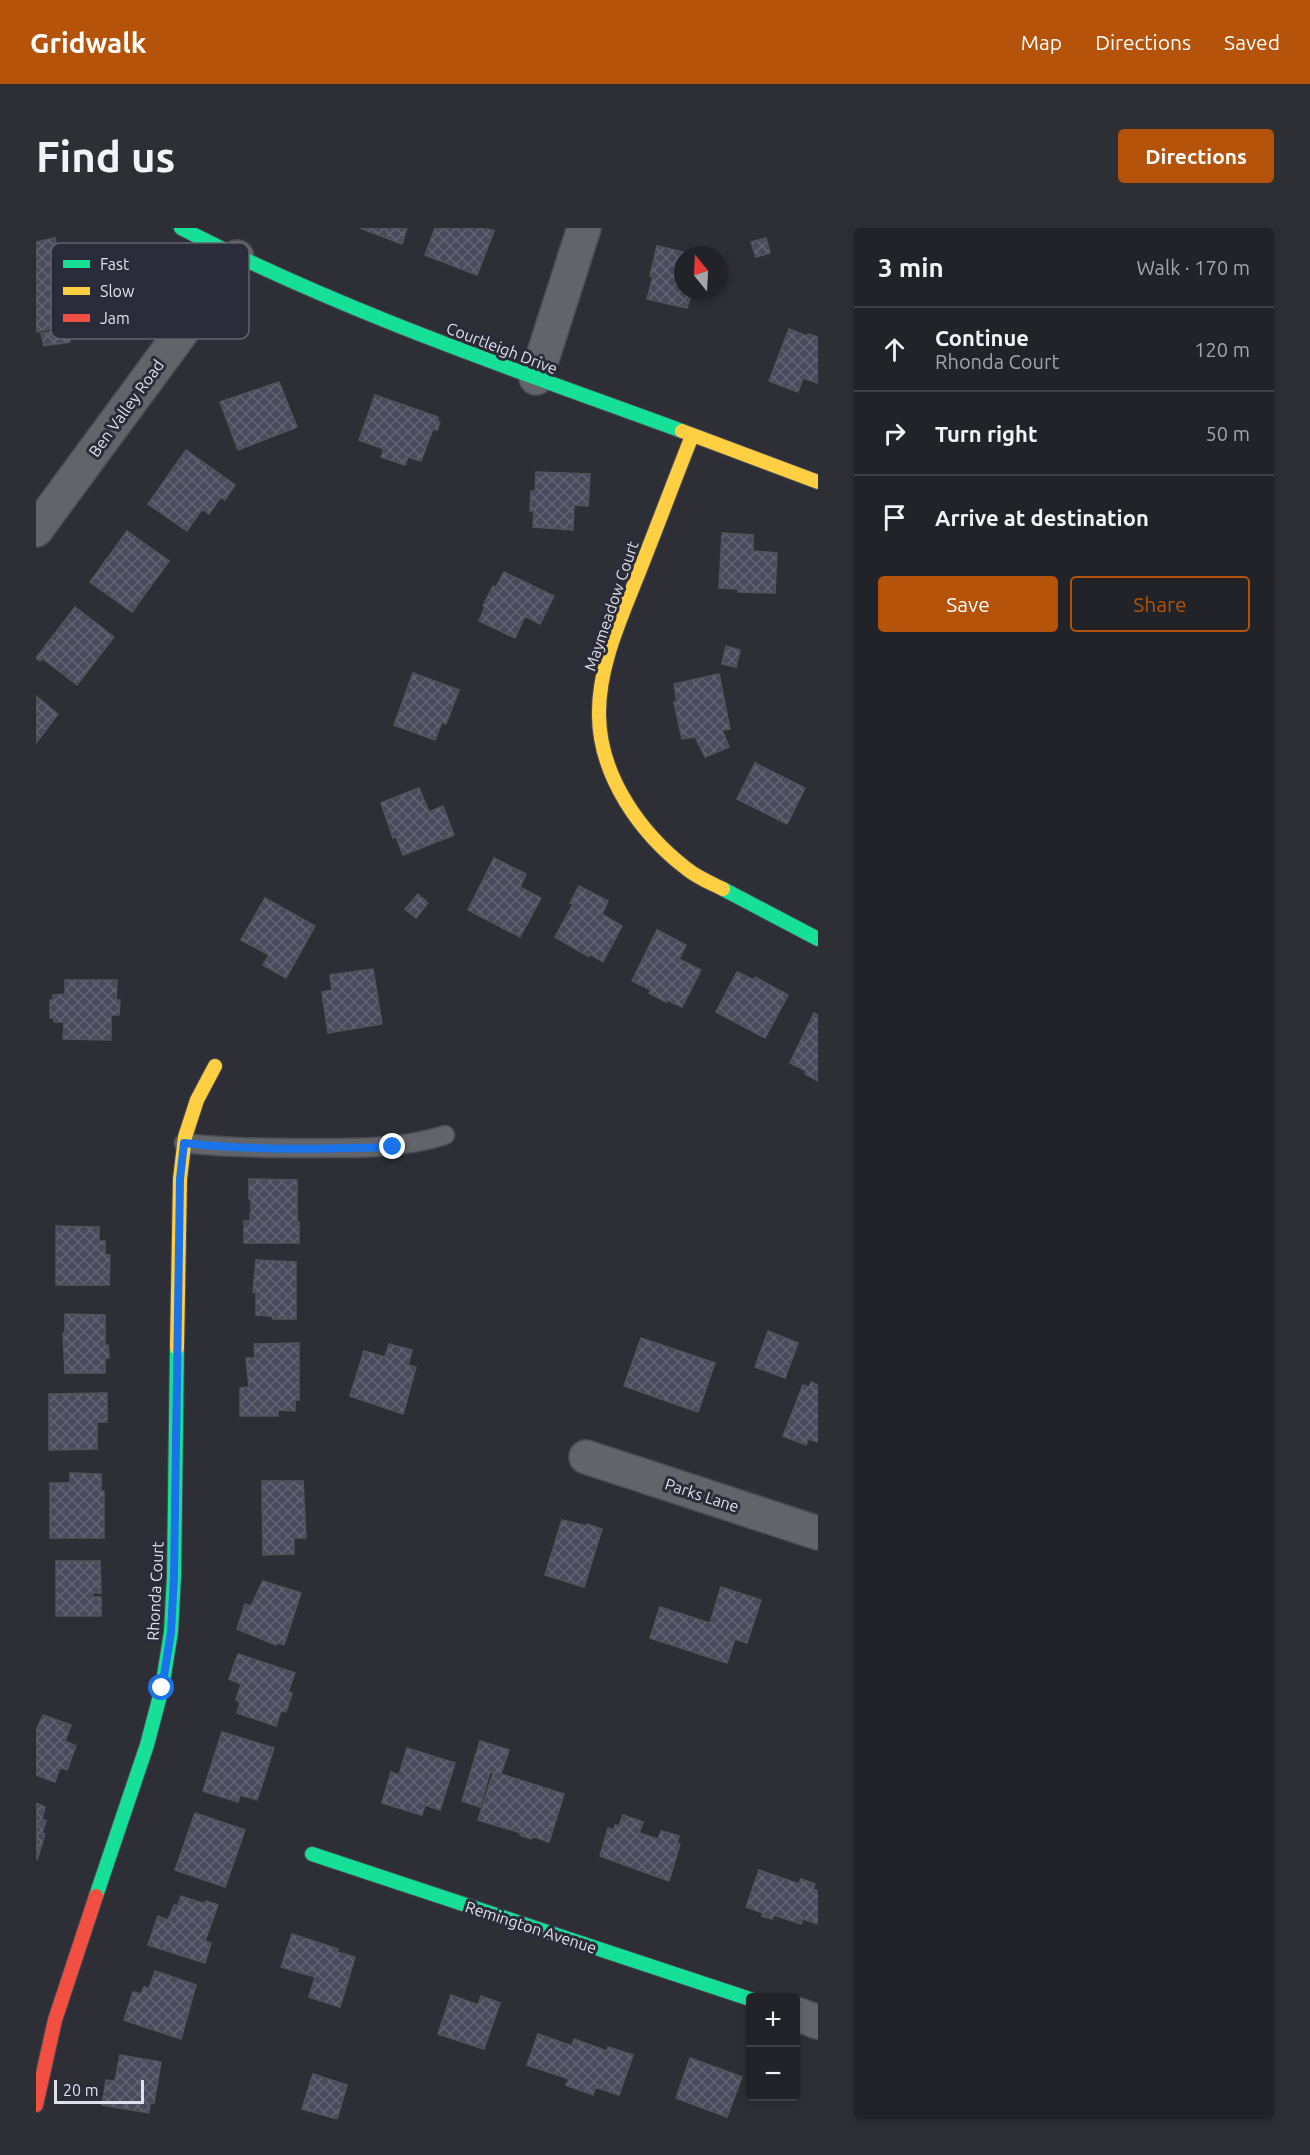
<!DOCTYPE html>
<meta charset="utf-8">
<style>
body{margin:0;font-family:Ubuntu,sans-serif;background:#2e2f34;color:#f1f3f6}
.controls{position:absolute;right:18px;bottom:18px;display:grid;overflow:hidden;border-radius:6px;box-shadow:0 3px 9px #0003}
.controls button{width:54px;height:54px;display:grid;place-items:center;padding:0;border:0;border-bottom:2px solid #3f4045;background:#222328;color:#f1f3f6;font:30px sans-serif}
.compass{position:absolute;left:638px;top:18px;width:54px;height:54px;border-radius:50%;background:#222328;box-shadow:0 3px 9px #0003;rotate:342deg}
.scale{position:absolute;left:18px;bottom:15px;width:90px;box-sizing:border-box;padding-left:6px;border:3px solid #dfe0e9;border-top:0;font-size:16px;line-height:21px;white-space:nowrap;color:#dfe0e9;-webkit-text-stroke:4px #2b2c39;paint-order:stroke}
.stop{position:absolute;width:18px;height:18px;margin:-14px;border:4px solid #1a73e8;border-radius:50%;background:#fff}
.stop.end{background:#1a73e8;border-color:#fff;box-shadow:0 2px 6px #0008}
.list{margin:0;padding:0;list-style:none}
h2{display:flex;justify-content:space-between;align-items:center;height:78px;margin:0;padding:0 24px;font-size:26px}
h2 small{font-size:20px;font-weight:400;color:#a2a4a8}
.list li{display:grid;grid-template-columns:39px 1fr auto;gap:18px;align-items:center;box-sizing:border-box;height:84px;padding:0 24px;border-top:2px solid #3f4045}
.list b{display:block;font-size:22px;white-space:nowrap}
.list p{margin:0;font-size:20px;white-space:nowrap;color:#a2a4a8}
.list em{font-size:20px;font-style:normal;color:#a2a4a8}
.actions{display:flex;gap:12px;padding:18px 24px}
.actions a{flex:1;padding:14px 0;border:2px solid #b45309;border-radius:6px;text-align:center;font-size:21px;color:#b45309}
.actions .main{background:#b45309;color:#fff}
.icon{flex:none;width:33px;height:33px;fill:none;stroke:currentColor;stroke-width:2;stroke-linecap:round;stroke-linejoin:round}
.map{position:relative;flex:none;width:782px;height:1891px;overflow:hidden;border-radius:6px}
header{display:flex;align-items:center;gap:36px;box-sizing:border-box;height:84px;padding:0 30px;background:#b45309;color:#fff}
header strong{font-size:28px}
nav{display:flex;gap:33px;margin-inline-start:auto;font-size:21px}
.intro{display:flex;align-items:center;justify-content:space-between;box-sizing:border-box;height:144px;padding:0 36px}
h1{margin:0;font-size:42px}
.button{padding:15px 27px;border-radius:6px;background:#b45309;color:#fff;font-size:21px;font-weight:700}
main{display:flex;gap:36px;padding:0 36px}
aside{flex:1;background:#222328;border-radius:6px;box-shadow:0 3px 9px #0003}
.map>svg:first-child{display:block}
.building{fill:url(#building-cross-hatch);stroke:#53545a;stroke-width:1.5}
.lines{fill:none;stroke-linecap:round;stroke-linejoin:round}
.lane-casing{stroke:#4b4c52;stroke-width:21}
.street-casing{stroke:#4b4c52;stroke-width:36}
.fast-casing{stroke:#4b4c52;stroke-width:16}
.slow-casing{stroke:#4b4c52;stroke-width:16}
.jam-casing{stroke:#4b4c52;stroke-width:16}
.lane{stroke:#636469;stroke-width:18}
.street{stroke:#636469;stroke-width:33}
.fast{stroke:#16e098;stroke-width:14}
.slow{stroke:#ffcf43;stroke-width:14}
.jam{stroke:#f24e42;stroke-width:14}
.route{stroke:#1a73e8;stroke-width:8}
.labels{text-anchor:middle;stroke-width:6;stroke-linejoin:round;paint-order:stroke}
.street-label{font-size:16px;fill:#dfe0e9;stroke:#2b2c39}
.key{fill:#2b2c39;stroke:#61626e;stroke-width:1.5}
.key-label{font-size:16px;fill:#dfe0e9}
</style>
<header>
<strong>Gridwalk</strong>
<nav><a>Map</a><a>Directions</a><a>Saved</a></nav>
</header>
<div class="intro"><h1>Find us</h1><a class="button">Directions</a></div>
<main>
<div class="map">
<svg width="782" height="1891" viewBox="0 0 782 1891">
<defs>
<pattern id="building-cross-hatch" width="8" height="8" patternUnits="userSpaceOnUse" patternTransform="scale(1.5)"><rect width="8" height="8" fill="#4a4a5c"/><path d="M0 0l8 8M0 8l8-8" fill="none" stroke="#646473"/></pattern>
</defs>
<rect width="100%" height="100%" fill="#2e2f36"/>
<!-- building -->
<path class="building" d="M 324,0 L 371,0 L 366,16 Z
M 399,0 L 449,0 L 458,3 L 441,47 L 389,27 Z
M 19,10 L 25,40 L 16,42 L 21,67 L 31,66 L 37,96 L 0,104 L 0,14 Z
M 730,10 L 734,25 L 720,29 L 715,14 Z
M 621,18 L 660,27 L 647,27 L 647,63 L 656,63 L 651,80 L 611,71 L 617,49 L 614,48 Z
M 32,101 L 34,114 L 8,118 L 5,105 Z
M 753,101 L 771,108 L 772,106 L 782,109 L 782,155 L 767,150 L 762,164 L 733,153 Z
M 243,154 L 261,199 L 202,222 L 184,174 Z
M 339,167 L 402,189 L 401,193 L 404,194 L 401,202 L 397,201 L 385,233 L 372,229 L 369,237 L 345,229 L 348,221 L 323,212 Z
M 150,222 L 199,257 L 189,272 L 185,269 L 173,286 L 166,281 L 151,303 L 112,276 Z
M 500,244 L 554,246 L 552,278 L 538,277 L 537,302 L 497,299 L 498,283 L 494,283 L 495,263 L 499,263 Z
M 91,303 L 133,333 L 96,384 L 54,354 Z
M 686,305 L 717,307 L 717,323 L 741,325 L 739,365 L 702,364 L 702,361 L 683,360 Z
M 468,344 L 518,368 L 504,396 L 489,388 L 479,410 L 443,393 L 449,379 L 447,378 L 457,358 L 460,359 Z
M 39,379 L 78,409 L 41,457 L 6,430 L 4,433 L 0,430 Z
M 690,418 L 704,422 L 700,439 L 686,436 Z
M 377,445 L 423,462 L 410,496 L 406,494 L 399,512 L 358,497 Z
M 683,446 L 694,501 L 686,502 L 693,519 L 669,529 L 659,509 L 646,511 L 638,474 L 641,474 L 638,456 Z
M 0,468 L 22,486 L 0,515 Z
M 719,535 L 769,560 L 751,596 L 701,571 Z
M 383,560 L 393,584 L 407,578 L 418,607 L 367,627 L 360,609 L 357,610 L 345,575 Z
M 458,630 L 490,646 L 484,659 L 505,670 L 484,709 L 432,682 Z
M 543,658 L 572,673 L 566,686 L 586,698 L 567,734 L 554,726 L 553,729 L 519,709 L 537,676 L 534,675 Z
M 382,666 L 392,675 L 380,690 L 369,681 Z
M 229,670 L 279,698 L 250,750 L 227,737 L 233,727 L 205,712 Z
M 621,702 L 650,717 L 643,731 L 665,742 L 646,779 L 631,772 L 630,774 L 613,765 L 615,762 L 596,753 Z
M 337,741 L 346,796 L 292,805 L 286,764 L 296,762 L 294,747 Z
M 701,744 L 718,752 L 719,749 L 752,767 L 729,810 L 680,784 Z
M 29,752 L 81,752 L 80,772 L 84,772 L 83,787 L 75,787 L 75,812 L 27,811 L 28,794 L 18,794 L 18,790 L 14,790 L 14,772 L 17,772 L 17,767 L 29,766 Z
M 778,785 L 782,787 L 782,853 L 769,846 L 770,843 L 754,835 Z
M 213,951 L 261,952 L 261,994 L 263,994 L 263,1015 L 208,1015 L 208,993 L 214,993 L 214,985 L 215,985 L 215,971 L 213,971 Z
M 20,998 L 63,999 L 63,1013 L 69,1013 L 69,1027 L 74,1027 L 73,1057 L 20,1057 Z
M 220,1032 L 260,1034 L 260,1091 L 237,1091 L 236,1088 L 220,1087 L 220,1064 L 217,1064 Z
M 29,1086 L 69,1087 L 69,1117 L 72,1117 L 73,1130 L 69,1130 L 69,1145 L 29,1145 L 27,1105 L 29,1105 Z
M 732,1103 L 762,1115 L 749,1150 L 719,1139 Z
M 605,1110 L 679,1135 L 662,1184 L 588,1158 Z
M 263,1115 L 263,1172 L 259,1172 L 259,1183 L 242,1182 L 242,1188 L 204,1188 L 204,1160 L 213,1159 L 210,1130 L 219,1130 L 218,1116 Z
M 353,1116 L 376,1122 L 372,1137 L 380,1139 L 367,1186 L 314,1168 L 328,1123 L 349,1129 Z
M 775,1154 L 782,1157 L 782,1214 L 772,1211 L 770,1217 L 747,1208 L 767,1157 L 773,1159 Z
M 71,1165 L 71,1194 L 61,1194 L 61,1221 L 13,1222 L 13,1166 Z
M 34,1245 L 65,1246 L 65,1263 L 68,1263 L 68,1310 L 14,1310 L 14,1255 L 34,1255 Z
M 226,1253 L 267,1253 L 270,1310 L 258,1310 L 258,1326 L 227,1327 Z
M 526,1292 L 551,1298 L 551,1296 L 566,1301 L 548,1359 L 509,1347 Z
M 20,1333 L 64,1333 L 65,1365 L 56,1365 L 57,1369 L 65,1369 L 65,1388 L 20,1388 Z
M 227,1353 L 265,1365 L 248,1417 L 241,1414 L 240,1417 L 201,1401 L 209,1376 L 215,1378 Z
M 685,1359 L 725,1372 L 711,1415 L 699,1411 L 691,1435 L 614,1410 L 624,1379 L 674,1395 Z
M 202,1426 L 259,1445 L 252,1464 L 256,1465 L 250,1484 L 245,1483 L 240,1498 L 201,1485 L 204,1474 L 200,1472 L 205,1456 L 193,1451 Z
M 7,1487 L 35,1497 L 29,1513 L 40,1518 L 31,1542 L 24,1539 L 19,1554 L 0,1547 L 0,1503 Z
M 186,1504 L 238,1520 L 221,1572 L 204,1567 L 202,1574 L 167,1563 Z
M 444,1513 L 473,1522 L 465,1546 L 528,1566 L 513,1614 L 496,1608 L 495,1611 L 484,1607 L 485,1605 L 442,1592 L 457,1545 L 454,1544 L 444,1579 L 426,1573 Z
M 371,1520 L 419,1535 L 404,1582 L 389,1577 L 386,1587 L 346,1575 L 355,1544 L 363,1547 Z
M 0,1575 L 9,1579 L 6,1591 L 10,1593 L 6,1605 L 9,1606 L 1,1632 Z
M 159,1585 L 209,1602 L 189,1659 L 139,1642 Z
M 587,1587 L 607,1594 L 603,1605 L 622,1611 L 625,1603 L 643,1608 L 641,1615 L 644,1616 L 633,1653 L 564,1628 L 572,1600 L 578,1602 L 579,1597 L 583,1598 Z
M 723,1642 L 763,1656 L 765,1651 L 779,1656 L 777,1661 L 782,1663 L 782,1696 L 767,1691 L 765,1696 L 738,1687 L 736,1691 L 726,1688 L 727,1685 L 710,1679 Z
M 145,1668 L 169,1676 L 170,1673 L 182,1677 L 169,1713 L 175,1715 L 169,1735 L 112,1717 L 122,1688 L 132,1692 L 138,1677 L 142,1678 Z
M 256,1706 L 302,1721 L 301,1724 L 319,1729 L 304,1779 L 273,1769 L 279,1749 L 245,1739 Z
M 119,1743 L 160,1757 L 145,1811 L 88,1792 L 97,1764 L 105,1766 L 108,1759 L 113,1761 Z
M 415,1767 L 442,1777 L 445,1768 L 464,1775 L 448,1821 L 402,1806 Z
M 502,1806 L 536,1818 L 538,1811 L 571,1823 L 572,1819 L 597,1827 L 583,1867 L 559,1859 L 557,1867 L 530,1857 L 533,1851 L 491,1837 Z
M 84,1827 L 125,1834 L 118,1875 L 114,1875 L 113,1885 L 66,1877 L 70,1852 L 79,1853 Z
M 654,1830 L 706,1849 L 691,1889 L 640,1870 Z
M 277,1846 L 311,1857 L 301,1891 L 266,1881 Z"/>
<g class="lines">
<!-- lane casing -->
<g class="lane-casing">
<path id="lane" d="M 148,915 C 191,920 234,920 277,920 C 322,920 365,921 409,907"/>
</g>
<!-- street casing -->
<g class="street-casing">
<path id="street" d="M 500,150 L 548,0
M 0,302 L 201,29
M 550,1229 L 782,1305
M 760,1786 L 782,1794"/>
</g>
<!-- fast casing -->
<g class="fast-casing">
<path id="fast" d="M 145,0 C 305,83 477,141 646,203
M 687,661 L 782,711
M 276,1626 L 714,1771
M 60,1668 L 111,1517 L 126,1460 L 135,1404 L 138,1348 L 141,1120"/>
</g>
<!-- slow casing -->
<g class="slow-casing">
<path id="slow" d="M 646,203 L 782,254
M 656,208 C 638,253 621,299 603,344 C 585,390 562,438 563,488 C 564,549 605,606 651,641 C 662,650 675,655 687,661
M 141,1120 L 144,951 L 149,909 L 161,872 L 179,838"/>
</g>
<!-- jam casing -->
<g class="jam-casing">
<path id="jam" d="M 0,1877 L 19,1792 L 60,1668"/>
</g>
<!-- lane -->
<use href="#lane" class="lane"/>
<!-- street -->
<use href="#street" class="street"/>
<!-- fast -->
<use href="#fast" class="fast"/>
<!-- slow -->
<use href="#slow" class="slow"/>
<!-- jam -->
<use href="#jam" class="jam"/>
</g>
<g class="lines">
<!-- route -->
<path class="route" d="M 126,1460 L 135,1404 L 138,1348 L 144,951 L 148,915 C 217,923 287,921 357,919"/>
</g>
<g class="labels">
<!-- street labels -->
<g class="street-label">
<text transform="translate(466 120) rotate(21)" y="6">Courtleigh Drive</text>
<text transform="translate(90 180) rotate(-54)" y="6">Ben Valley Road</text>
<text transform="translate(575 378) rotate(-71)" y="6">Maymeadow Court</text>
<text transform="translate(666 1267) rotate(18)" y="6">Parks Lane</text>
<text transform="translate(119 1363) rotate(-87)" y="6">Rhonda Court</text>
<text transform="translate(495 1699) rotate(18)" y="6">Remington Avenue</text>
</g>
</g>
<!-- legend -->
<rect x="15" y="15" width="198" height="96" rx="9" class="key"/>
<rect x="27" y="32" width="27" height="8" fill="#16e098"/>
<rect x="27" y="59" width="27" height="8" fill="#ffcf43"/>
<rect x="27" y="86" width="27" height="8" fill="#f24e42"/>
<g class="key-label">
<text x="64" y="42">Fast</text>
<text x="64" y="69">Slow</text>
<text x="64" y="96">Jam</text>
</g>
</svg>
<div class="controls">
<button>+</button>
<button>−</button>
</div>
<svg class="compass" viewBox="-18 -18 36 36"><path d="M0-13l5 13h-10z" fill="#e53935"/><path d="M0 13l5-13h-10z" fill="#a2a4a8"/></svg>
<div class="scale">20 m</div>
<div class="stop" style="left:126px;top:1460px"></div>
<div class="stop end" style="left:357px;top:919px"></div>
</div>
<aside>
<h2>3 min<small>Walk · 170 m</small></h2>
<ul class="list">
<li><svg class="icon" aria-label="ahead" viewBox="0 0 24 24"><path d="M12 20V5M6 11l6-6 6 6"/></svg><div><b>Continue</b><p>Rhonda Court</p></div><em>120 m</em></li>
<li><svg class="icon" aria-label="right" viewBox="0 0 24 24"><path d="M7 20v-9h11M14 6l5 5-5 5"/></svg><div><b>Turn right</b></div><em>50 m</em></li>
<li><svg class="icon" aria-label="arrive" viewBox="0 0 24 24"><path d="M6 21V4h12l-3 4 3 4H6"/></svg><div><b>Arrive at destination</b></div></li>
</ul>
<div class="actions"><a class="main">Save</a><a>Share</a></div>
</aside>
</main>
